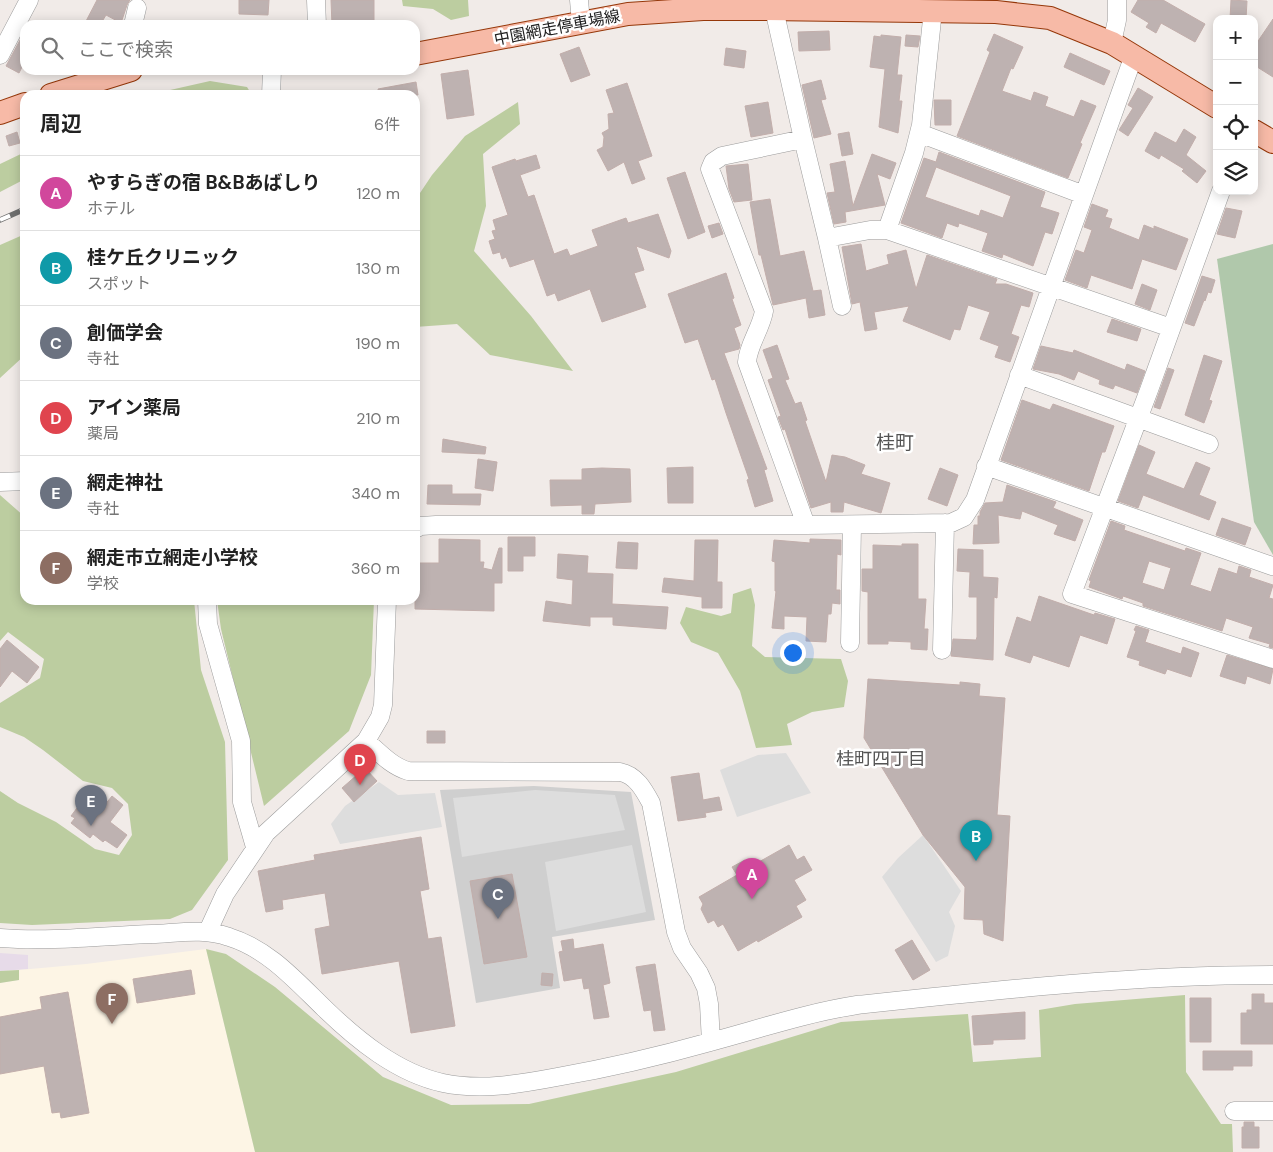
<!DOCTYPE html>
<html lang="ja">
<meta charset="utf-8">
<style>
body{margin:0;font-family:"DM Sans","Noto Sans JP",sans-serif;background:#f6f6f6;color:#222}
.controls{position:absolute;right:15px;top:15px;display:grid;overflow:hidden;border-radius:10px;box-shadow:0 2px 12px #0003}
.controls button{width:45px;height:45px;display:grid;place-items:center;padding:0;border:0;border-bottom:1px solid #e0e0e0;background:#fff;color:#222;font:25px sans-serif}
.you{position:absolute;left:792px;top:652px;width:18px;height:18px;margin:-12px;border:4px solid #fff;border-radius:50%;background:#1a73e8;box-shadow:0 0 0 8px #1a73e833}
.badge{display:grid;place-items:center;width:32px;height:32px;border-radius:50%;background:#0b8043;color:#fff;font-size:16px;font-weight:700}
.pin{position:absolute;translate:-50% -41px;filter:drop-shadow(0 1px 2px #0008)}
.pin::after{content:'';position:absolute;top:26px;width:18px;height:15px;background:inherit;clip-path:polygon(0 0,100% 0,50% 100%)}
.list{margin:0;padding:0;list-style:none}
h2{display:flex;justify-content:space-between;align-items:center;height:65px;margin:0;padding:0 20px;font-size:21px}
h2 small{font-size:16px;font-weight:400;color:#767676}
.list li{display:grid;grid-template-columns:32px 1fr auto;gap:15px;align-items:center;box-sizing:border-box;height:75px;padding:0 20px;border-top:1px solid #e0e0e0}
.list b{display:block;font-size:19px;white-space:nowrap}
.list p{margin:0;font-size:16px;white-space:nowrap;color:#767676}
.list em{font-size:16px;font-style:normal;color:#767676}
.icon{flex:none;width:28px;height:28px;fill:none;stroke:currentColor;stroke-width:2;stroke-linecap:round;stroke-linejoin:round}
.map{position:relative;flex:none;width:1273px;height:1152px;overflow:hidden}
.search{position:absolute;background:#fff;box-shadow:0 2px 12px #0003;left:20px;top:20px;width:400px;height:55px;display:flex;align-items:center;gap:12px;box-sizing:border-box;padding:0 18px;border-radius:15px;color:#767676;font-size:19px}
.panel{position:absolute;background:#fff;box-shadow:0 2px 12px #0003;left:20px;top:90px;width:400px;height:515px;border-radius:15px}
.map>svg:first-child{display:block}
.industrial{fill:#e7dbe9}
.education{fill:#fdf5e5}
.religious{fill:#cfcfcf}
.forest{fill:#bccda0}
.cemetery{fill:#b0c8ab}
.parking{fill:#ddd}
.building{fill:#beb2b1;stroke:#c2aeab;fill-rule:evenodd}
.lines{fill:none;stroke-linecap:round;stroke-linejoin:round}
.minor-casing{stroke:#9b9b9b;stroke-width:19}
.major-casing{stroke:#953709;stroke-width:24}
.minor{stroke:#fff;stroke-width:18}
.major{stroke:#f7baa7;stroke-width:22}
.rail-casing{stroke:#6f6f6f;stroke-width:5.5}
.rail{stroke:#fff;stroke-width:4;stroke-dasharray:11;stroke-linecap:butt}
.labels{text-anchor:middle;stroke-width:5;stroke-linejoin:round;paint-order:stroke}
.street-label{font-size:16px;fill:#212121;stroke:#fff}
.neighbourhood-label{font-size:18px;fill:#545454;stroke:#fff}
.quarter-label{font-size:19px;fill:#545454;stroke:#fff}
</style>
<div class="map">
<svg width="1273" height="1152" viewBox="0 0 1273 1152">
<rect width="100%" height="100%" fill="#f1ebe8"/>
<!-- industrial -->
<path class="industrial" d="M 0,953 L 28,955 L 28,969 L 0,971 Z"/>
<!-- education -->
<path class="education" d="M 206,949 L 255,1152 L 0,1152 L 0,983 L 19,980 L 19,970 L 86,964 Z"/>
<!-- religious -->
<path class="religious" d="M 534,786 L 631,792 L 655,920 L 552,937 L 560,988 L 476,1003 L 440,790 Z"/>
<!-- forest -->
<path class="forest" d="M 402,0 L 468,0 L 469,16 L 451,20 L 433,9 L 403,6 Z
M 210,81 L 247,87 L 252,95 L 148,95 Z
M 518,102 L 520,124 L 483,154 L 486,206 L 474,251 L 531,316 L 573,371 L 490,355 L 457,324 L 415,327 L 415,197 L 418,196 L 432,175 L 465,136 Z
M 25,152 L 25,179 L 0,192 L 0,164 Z
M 25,234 L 25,355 L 0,378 L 0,245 Z
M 0,495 L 25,517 L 25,600 L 194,600 L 201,670 L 225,742 L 228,860 L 192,910 L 170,919 L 32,925 L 0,923 L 0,791 L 18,803 L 56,822 L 95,849 L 119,855 L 132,835 L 128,804 L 112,788 L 83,781 L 43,750 L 24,737 L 0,727 L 0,703 L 40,678 L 44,659 L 8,632 L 0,641 Z
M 751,588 L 755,605 L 752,646 L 765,657 L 841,659 L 848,681 L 844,707 L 812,712 L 787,724 L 792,745 L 756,748 L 740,691 L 718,653 L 691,642 L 680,623 L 686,607 L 721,616 L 731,613 L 733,594 Z
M 217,600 L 374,600 L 371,675 L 349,731 L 264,806 L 221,629 Z
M 206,949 L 226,954 L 275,987 L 383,1077 L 451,1105 L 529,1104 L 676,1072 L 841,1022 L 968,1014 L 973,1062 L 1041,1057 L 1039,1010 L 1075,1004 L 1185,995 L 1186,1072 L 1221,1124 L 1232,1124 L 1233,1152 L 255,1152 Z
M 19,970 L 19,980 L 0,983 L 0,971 Z"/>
<!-- cemetery -->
<path class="cemetery" d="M 1273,244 L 1273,555 L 1254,522 L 1217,259 Z"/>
<!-- parking -->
<path class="parking" d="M 786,753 L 811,793 L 737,817 L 720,770 L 758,755 Z
M 379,782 L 398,795 L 435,793 L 442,827 L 340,844 L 331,824 L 345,806 Z
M 535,790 L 615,795 L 625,830 L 462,857 L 453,798 Z
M 923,835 L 961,891 L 949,912 L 955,926 L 948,956 L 936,962 L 882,877 L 898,858 Z
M 632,845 L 646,912 L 556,931 L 545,862 Z"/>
<!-- building -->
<path class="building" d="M 97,0 L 130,0 L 127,5 L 121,23 L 106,15 L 100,25 L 84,25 Z
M 239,0 L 269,0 L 268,15 L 239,14 Z
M 331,0 L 374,0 L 374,25 L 332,25 Z
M 1138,0 L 1163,0 L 1205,24 L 1195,42 L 1161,23 L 1156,33 L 1146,27 L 1149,23 L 1131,12 Z
M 1231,0 L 1247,1 L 1246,19 L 1230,19 Z
M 1273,19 L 1273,77 L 1254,65 L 1254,47 Z
M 25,31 L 25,61 L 19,73 L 6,66 Z
M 829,31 L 830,50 L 799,51 L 798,32 Z
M 994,34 L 1023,47 L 1013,69 L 1011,68 L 1002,91 L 1031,101 L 1034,92 L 1048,97 L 1045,106 L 1074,117 L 1081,100 L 1096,106 L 1080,143 L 1082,144 L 1068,178 L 957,136 L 990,52 L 987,50 Z
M 881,35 L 901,37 L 897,75 L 902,75 L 899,101 L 902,101 L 898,133 L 879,127 L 885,69 L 870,67 L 874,36 L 881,37 Z
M 906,35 L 920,36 L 918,47 L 905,46 Z
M 579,47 L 590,75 L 571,82 L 560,54 Z
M 726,48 L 746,51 L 744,68 L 724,65 Z
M 1070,53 L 1110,71 L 1104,85 L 1064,67 Z
M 468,70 L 474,115 L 447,119 L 441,74 Z
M 821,80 L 826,99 L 821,100 L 831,134 L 814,138 L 802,85 Z
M 416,82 L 418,95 L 379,95 L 378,89 Z
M 627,83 L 652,156 L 638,161 L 645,179 L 632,184 L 624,162 L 608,171 L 597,150 L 603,147 L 604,137 L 602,133 L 609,129 L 608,114 L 614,113 L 606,90 Z
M 1138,88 L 1153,97 L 1128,136 L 1119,130 L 1133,108 L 1128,105 Z
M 934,100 L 951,100 L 951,125 L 935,125 Z
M 768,102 L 773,133 L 751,137 L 745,106 Z
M 1184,129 L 1196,137 L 1186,155 L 1206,171 L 1197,183 L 1182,171 L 1184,169 L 1161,155 L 1159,159 L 1145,151 L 1155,132 L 1176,143 Z
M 17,132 L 20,143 L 9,146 L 6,136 Z
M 849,132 L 853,154 L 842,156 L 838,134 Z
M 939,152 L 1045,192 L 1040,207 L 1059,213 L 1052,234 L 1045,232 L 1033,266 L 1003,254 L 1002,258 L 982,251 L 988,233 L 959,223 L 958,227 L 947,223 L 942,238 L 901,223 L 924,158 L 936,162 ZM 936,167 L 1011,196 L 1003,218 L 981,210 L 979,216 L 925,197 Z
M 872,154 L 896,163 L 890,179 L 877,174 L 885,205 L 845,212 L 846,222 L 834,224 L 827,193 L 835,192 L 830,164 L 845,161 L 853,206 Z
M 536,155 L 540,168 L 520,175 L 528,197 L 534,195 L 554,254 L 567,249 L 570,256 L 598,246 L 592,230 L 626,218 L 628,223 L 658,214 L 671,251 L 669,258 L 636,246 L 644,270 L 634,273 L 646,307 L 602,322 L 590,289 L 558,301 L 555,293 L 547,296 L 534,259 L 510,267 L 506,257 L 502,259 L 500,252 L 493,254 L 489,241 L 495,239 L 492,231 L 496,230 L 493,220 L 508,215 L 492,167 L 515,159 L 516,161 Z
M 748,164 L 752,200 L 734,202 L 729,189 L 726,166 Z
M 685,172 L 705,232 L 688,239 L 667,178 Z
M 770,199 L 780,256 L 804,251 L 813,291 L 821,290 L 825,315 L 809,318 L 806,298 L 773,305 L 761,255 L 759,255 L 750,202 Z
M 1092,204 L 1108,210 L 1105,217 L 1112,219 L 1109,228 L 1139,240 L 1144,225 L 1154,229 L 1154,226 L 1188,239 L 1176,270 L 1142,259 L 1132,289 L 1091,275 L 1087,288 L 1065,280 L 1076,250 L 1084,253 L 1092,230 L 1084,227 Z
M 1226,208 L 1242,211 L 1235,238 L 1217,234 Z
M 719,223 L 723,234 L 712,238 L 708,226 Z
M 861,244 L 866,271 L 889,264 L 887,255 L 906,250 L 916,289 L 927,255 L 997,279 L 995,284 L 1006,284 L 1033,293 L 1029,307 L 1021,305 L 1011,334 L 1019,337 L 1010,362 L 995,357 L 999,346 L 980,339 L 990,312 L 968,305 L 960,330 L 954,329 L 950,340 L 903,321 L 909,306 L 874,312 L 877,329 L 865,331 L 860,302 L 852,304 L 842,247 Z
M 726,273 L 734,298 L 732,299 L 741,325 L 734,328 L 740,345 L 739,349 L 724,353 L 767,469 L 764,470 L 773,501 L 755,507 L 747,480 L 749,479 L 726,413 L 715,379 L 712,380 L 698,339 L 685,343 L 668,294 Z
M 1202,276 L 1215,280 L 1211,293 L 1208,292 L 1205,301 L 1204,300 L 1194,326 L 1185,323 Z
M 1142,284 L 1157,290 L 1150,310 L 1135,304 Z
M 1112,319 L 1141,329 L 1137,341 L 1107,332 Z
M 777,345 L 789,379 L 785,380 L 795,404 L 801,402 L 807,420 L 805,421 L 826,482 L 832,455 L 845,457 L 865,465 L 861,474 L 890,483 L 881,513 L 844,502 L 843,512 L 831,512 L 831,502 L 811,508 L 785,429 L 783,430 L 778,417 L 781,416 L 768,380 L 773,378 L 763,350 Z
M 1041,346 L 1073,353 L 1074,350 L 1125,370 L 1127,364 L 1145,371 L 1137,393 L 1115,385 L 1113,389 L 1099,384 L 1100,380 L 1078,371 L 1074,380 L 1059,374 L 1033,369 Z
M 1204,355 L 1222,361 L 1209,400 L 1212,401 L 1204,423 L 1185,415 Z
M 1168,368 L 1174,370 L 1160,409 L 1154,407 Z
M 1022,400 L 1050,410 L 1053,404 L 1114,426 L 1105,452 L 1102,452 L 1089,491 L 1001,460 Z
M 443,439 L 486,447 L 485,454 L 442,452 Z
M 1139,445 L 1155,452 L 1146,474 L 1184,489 L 1196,462 L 1210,468 L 1199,495 L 1216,502 L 1209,520 L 1143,495 L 1138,508 L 1118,501 Z
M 478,459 L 497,462 L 493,491 L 475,488 Z
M 693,467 L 693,503 L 668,503 L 667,468 Z
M 602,468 L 630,469 L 631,502 L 595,504 L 594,514 L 582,514 L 582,505 L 551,506 L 550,480 L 582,480 L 582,469 Z
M 940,468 L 958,475 L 947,506 L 928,499 Z
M 428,485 L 452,485 L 452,494 L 481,494 L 480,505 L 427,504 Z
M 1007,485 L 1056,502 L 1053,508 L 1083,520 L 1075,541 L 1054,534 L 1058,525 L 1022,511 L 1020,519 L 998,515 L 999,543 L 973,544 L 974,525 L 978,525 L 978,516 L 980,516 L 980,512 L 985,503 L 1003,502 Z
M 1222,518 L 1251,528 L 1245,545 L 1216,535 Z
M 1111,521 L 1125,526 L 1124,530 L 1185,551 L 1186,548 L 1201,553 L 1190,585 L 1211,592 L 1219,568 L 1237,574 L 1239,566 L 1251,570 L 1249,577 L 1273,585 L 1269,598 L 1273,599 L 1273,648 L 1269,647 L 1270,644 L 1249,638 L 1253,627 L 1226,618 L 1222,631 L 1143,606 L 1143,603 L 1123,596 L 1122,599 L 1089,587 L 1091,581 L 1089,580 ZM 1149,561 L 1171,568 L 1164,590 L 1142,583 Z
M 508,537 L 535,537 L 535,556 L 523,556 L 523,571 L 508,571 Z
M 439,539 L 480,540 L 480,562 L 484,562 L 483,568 L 492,570 L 499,548 L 502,548 L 502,583 L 494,583 L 494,611 L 415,609 L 415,563 L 439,563 Z
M 810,539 L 841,540 L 841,555 L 837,554 L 836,590 L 840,590 L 840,604 L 832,603 L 831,614 L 828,614 L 826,642 L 806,641 L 807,617 L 784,616 L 784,629 L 772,628 L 776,591 L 775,591 L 775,562 L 772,561 L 774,540 L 810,543 Z
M 695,540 L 718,540 L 717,582 L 722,582 L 722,608 L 702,608 L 702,597 L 662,592 L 664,578 L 694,581 Z
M 618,542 L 638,543 L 637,569 L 616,568 Z
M 902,544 L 918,544 L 918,599 L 926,599 L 924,629 L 928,629 L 927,650 L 911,649 L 911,642 L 888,641 L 888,644 L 868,644 L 868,592 L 862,591 L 862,569 L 873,569 L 873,545 L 902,546 Z
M 958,549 L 983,550 L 983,577 L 998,578 L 997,598 L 994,597 L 993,660 L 951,656 L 953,639 L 976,640 L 977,637 L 977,597 L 969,597 L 970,572 L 957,571 Z
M 558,554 L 588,556 L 587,573 L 613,574 L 612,604 L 668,607 L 666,629 L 613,625 L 613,617 L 590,617 L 590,626 L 543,621 L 546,601 L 572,605 L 573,580 L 557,578 Z
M 1039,596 L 1094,615 L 1095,613 L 1115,619 L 1107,644 L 1080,635 L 1069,667 L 1033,655 L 1030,663 L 1005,655 L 1017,617 L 1031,622 Z
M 1136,626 L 1149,630 L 1145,642 L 1181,654 L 1183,647 L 1199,653 L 1191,677 L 1167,669 L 1165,674 L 1139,665 L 1140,661 L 1127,657 L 1136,631 L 1134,630 Z
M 7,640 L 39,667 L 27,683 L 12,671 L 0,687 L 0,649 Z
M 1227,655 L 1273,669 L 1270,684 L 1247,676 L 1245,684 L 1220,676 Z
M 868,679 L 960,685 L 960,682 L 980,684 L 979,696 L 1005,698 L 997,815 L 1010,816 L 1003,941 L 984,934 L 983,920 L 964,919 L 965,887 L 923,835 L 864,738 Z
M 427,731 L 445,731 L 445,743 L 427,743 Z
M 365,768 L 377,781 L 354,802 L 342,788 Z
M 699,773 L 703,800 L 719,797 L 722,810 L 705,813 L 706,817 L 678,821 L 671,777 Z
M 112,796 L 123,805 L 110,822 L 127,835 L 117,848 L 105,840 L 103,842 L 93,834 L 90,838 L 71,823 L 75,818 L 71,816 L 80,804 L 84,807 L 88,801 L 100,811 Z
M 421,837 L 429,889 L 420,891 L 428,939 L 441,937 L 455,1026 L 411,1033 L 399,961 L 322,974 L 315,929 L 330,926 L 325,893 L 282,900 L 283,909 L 266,912 L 258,871 L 315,860 L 314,855 Z
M 789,845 L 797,860 L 804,856 L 812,870 L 794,880 L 806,900 L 796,906 L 802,917 L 758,942 L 757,940 L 738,951 L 723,924 L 718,927 L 714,920 L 708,923 L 701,909 L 703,904 L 699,897 L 737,875 L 732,867 L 745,860 L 750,867 Z
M 512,874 L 527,957 L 484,964 L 470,881 Z
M 573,939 L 574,949 L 603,944 L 610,983 L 603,985 L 609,1017 L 594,1019 L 589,988 L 584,989 L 582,978 L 564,981 L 559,952 L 563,951 L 561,941 Z
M 912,940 L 930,970 L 913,980 L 895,950 Z
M 655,964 L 665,1030 L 654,1031 L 651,1010 L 644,1011 L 636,967 Z
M 191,970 L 195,994 L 137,1003 L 133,979 Z
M 542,973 L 553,974 L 552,986 L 541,985 Z
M 68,992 L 89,1113 L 61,1118 L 60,1112 L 52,1113 L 44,1066 L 0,1074 L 0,1017 L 42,1009 L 40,997 Z
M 1252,994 L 1264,994 L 1264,1003 L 1273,1003 L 1273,1044 L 1241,1044 L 1241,1013 L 1247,1013 L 1247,1010 L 1252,1010 Z
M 1190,998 L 1211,998 L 1211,1042 L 1190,1042 Z
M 1025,1012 L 1025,1039 L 993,1040 L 993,1044 L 974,1045 L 972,1016 Z
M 1203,1051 L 1252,1051 L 1252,1066 L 1233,1066 L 1233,1070 L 1203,1070 Z
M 1244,1122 L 1254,1122 L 1254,1127 L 1259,1127 L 1259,1148 L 1242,1148 L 1242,1127 L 1244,1127 Z"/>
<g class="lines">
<!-- minor casing -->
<g class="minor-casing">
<path id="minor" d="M 316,0 L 317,25
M 579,0 L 581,23
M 774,9 L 803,139 L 827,238 L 870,230 L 887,230 L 1171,328
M 133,25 L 137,8
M 1112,43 L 1117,20 L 1117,0
M 0,55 L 29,0
M 271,95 L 272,70
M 919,133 L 1084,195
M 803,139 L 722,156 L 713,162 L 710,169 L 764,311 C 761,329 748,345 747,362 L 806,525
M 1221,191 L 1149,390 L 1072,594 L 1273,659
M 887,230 L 914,153 L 921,125 L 933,10
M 827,238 L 842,306
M 1019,375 L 1209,444
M 986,466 L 1272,566
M 0,482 L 25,481
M 415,529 L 421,526 L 436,525 L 806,525 L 951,523 L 964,517 L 975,500 L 1134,55
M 207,600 L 208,624 L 241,741 L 242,802 L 255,847
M 850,643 L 852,525
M 942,650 L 945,523
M 366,741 C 379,752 391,766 408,771 L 620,772 C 636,775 644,790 651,803 L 676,932 L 682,948 L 699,973 L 706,988 L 709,1004 L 711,1042
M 208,931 L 225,894 L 266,833 L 366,741 L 380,717 L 383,705 L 387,600
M 0,938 C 50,942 102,936 152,934 C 178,933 204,928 229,937 C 268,949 295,980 324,1008 C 357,1040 397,1073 443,1083 C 481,1091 520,1084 557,1077 C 609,1068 660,1056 710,1042 C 759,1029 806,1013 857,1005 C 996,990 1133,975 1273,975
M 1234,1111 L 1273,1111"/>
</g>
<!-- major casing -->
<g class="major-casing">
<path id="major" d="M 415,54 L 628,14 L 703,9 L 765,9 L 996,12 L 1050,18 L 1112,43 L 1217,107
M 51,95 L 131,70
M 0,113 L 25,104
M 1254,131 L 1273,142"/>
</g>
<!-- minor -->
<use href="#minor" class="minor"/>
<!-- major -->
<use href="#major" class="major"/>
<!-- rail casing -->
<g class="rail-casing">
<path id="rail" d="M 0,220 L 25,209"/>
</g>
<!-- rail -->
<use href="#rail" class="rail"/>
</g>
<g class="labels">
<!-- street labels -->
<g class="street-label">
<text transform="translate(557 27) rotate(-11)" y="6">中園網走停車場線</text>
</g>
<!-- neighbourhood labels -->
<g class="neighbourhood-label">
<text x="881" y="765">桂町四丁目</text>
</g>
<!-- quarter labels -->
<g class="quarter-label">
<text x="895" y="449">桂町</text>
</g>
</g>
</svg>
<div class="controls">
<button>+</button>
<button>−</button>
<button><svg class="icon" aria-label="locate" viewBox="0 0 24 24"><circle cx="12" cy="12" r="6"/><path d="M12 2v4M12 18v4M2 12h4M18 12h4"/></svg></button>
<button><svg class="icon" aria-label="layers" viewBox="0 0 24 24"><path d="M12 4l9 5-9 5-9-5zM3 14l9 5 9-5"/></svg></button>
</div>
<div class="you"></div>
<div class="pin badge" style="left:752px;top:899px;background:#d1479c">A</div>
<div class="pin badge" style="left:976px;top:861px;background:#0f9aa8">B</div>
<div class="pin badge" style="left:498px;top:919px;background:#6b7280">C</div>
<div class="pin badge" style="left:360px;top:785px;background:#e0444e">D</div>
<div class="pin badge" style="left:91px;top:826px;background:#6b7280">E</div>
<div class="pin badge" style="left:112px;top:1024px;background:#8d6e63">F</div>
<div class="search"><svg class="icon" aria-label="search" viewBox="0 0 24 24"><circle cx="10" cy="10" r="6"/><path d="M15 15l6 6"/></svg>ここで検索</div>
<section class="panel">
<h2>周辺<small>6件</small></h2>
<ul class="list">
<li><span class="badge" style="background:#d1479c">A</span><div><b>やすらぎの宿 B&amp;Bあばしり</b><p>ホテル</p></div><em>120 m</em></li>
<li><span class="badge" style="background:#0f9aa8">B</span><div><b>桂ケ丘クリニック</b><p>スポット</p></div><em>130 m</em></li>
<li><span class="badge" style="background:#6b7280">C</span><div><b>創価学会</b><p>寺社</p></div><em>190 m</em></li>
<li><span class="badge" style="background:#e0444e">D</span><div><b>アイン薬局</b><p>薬局</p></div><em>210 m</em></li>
<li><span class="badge" style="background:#6b7280">E</span><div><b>網走神社</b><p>寺社</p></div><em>340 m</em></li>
<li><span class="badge" style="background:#8d6e63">F</span><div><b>網走市立網走小学校</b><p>学校</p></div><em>360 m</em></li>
</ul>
</section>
</div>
